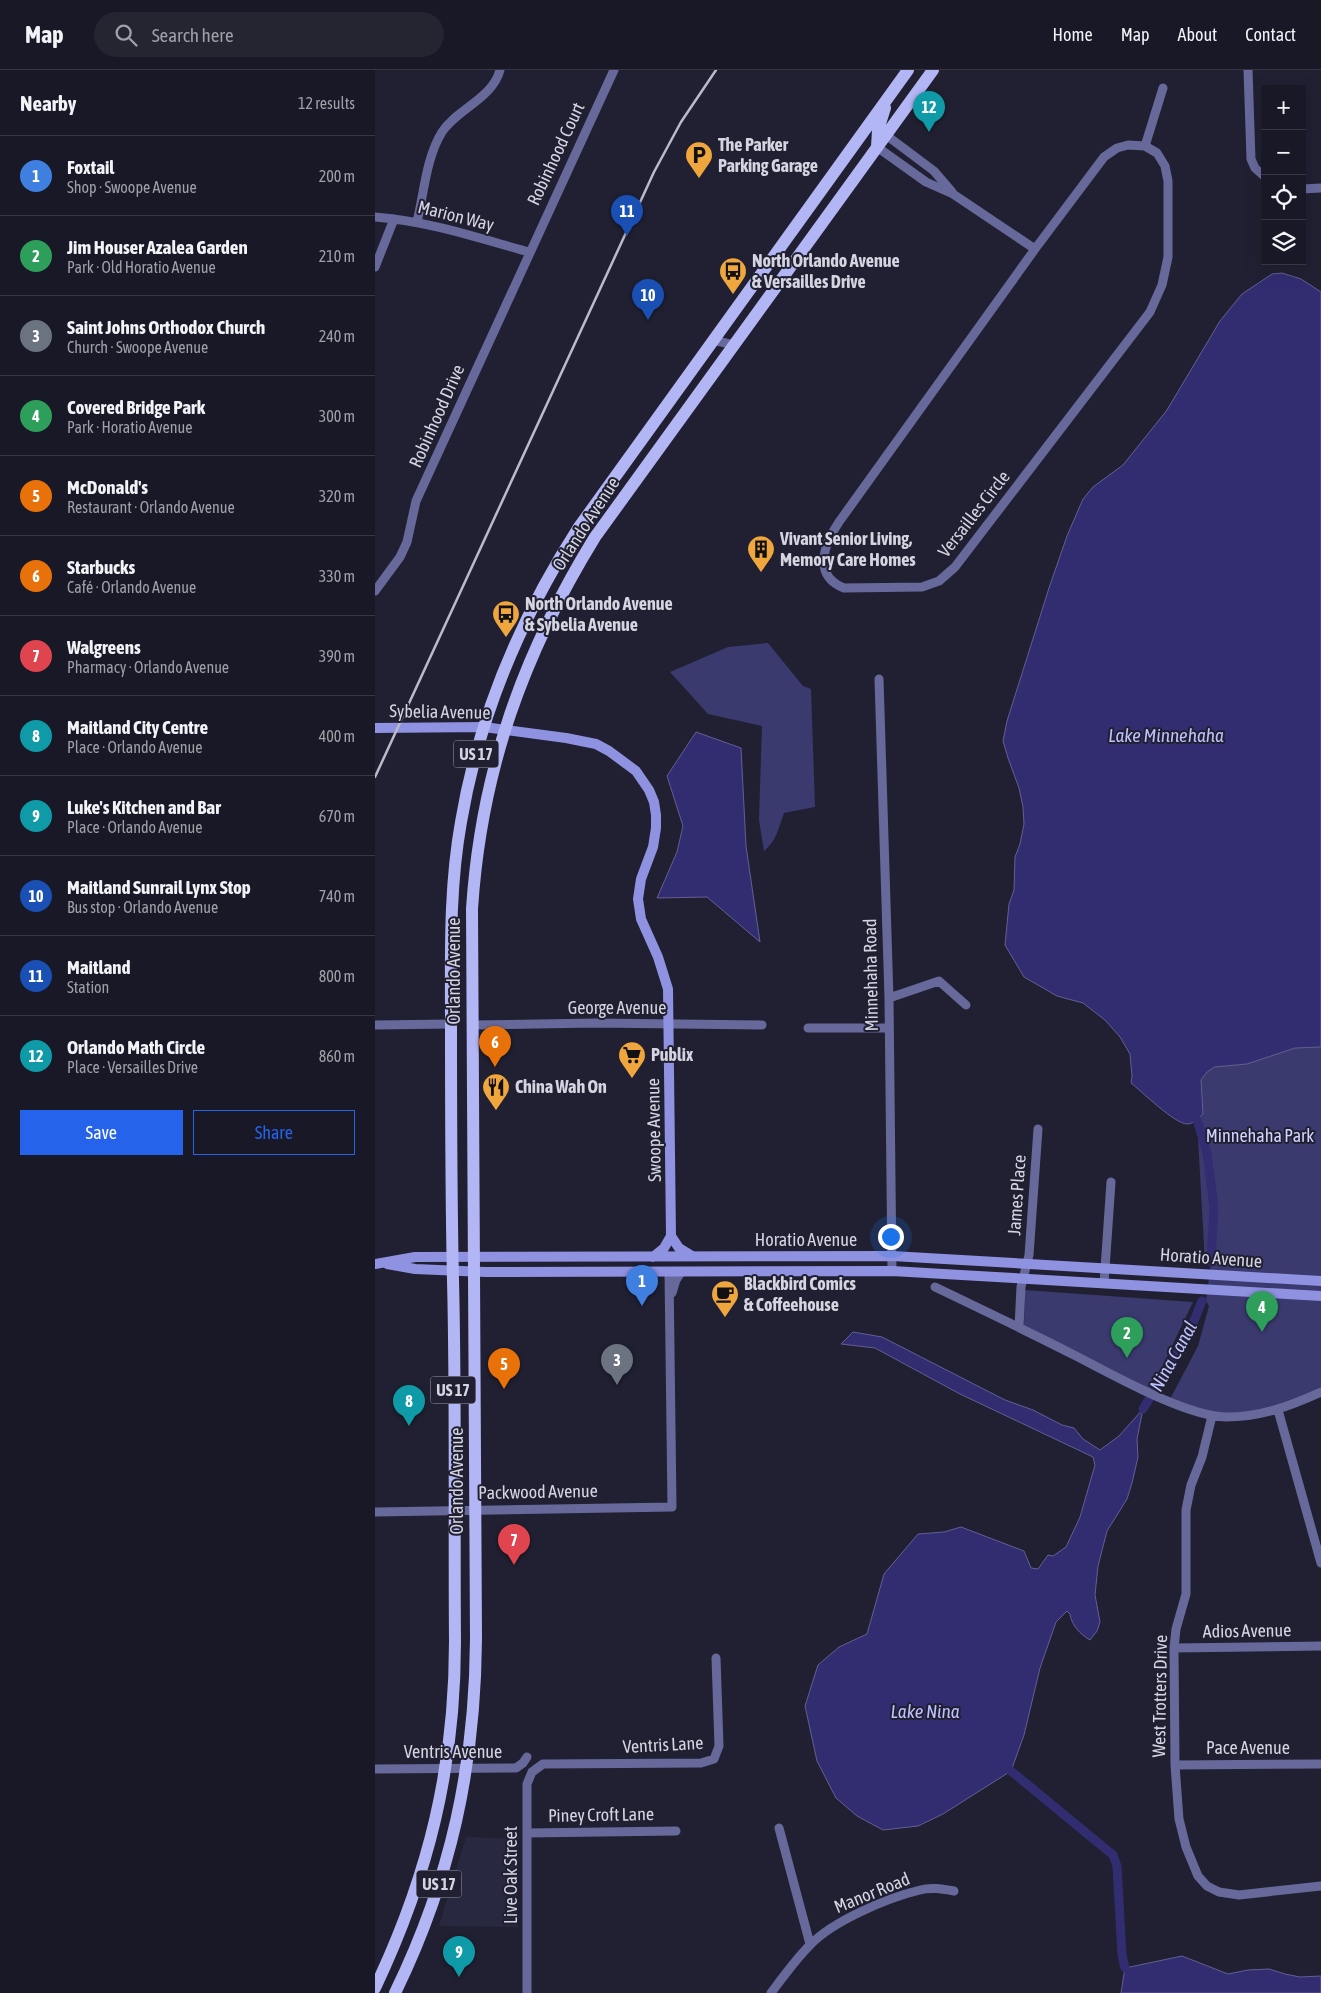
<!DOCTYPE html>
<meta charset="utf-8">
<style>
body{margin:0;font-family:"Asap Condensed",sans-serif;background:#252532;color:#f1f3f6}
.controls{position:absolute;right:15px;top:15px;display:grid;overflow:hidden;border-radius:0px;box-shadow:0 5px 20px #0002}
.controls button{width:45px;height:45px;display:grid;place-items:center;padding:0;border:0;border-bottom:1px solid #363743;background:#181826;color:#f1f3f6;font:25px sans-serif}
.you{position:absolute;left:515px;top:1166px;width:18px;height:18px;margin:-12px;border:4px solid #fff;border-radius:50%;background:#1a73e8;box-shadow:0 0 0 8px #1a73e833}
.badge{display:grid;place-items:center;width:32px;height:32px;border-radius:50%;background:#2563eb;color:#fff;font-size:16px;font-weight:700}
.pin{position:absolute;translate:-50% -41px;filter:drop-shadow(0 1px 2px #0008)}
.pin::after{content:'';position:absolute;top:26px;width:18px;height:15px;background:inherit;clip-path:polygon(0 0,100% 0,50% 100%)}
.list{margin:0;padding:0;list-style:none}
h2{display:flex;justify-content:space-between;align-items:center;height:65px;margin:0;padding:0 20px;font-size:21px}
h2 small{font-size:16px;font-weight:400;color:#9fa0a7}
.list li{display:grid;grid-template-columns:32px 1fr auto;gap:15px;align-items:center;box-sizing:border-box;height:80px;padding:0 20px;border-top:1px solid #363743}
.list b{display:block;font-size:19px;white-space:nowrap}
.list p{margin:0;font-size:16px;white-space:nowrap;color:#9fa0a7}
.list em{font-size:16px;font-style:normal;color:#9fa0a7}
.actions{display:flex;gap:10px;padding:15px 20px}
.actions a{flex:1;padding:11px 0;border:1px solid #2563eb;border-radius:0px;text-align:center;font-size:18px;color:#2563eb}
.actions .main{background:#2563eb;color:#fff}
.icon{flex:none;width:28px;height:28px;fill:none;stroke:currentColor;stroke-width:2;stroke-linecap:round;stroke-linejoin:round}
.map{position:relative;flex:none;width:946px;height:1923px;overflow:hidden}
header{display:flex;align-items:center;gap:30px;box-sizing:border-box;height:70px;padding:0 25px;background:#181826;border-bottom:1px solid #363743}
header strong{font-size:24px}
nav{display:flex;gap:28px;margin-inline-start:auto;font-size:18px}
.search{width:350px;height:45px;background:#252532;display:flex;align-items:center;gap:12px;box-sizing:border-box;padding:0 18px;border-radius:28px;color:#9fa0a7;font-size:19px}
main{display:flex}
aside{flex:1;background:#181826}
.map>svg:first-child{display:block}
.built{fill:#282940}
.green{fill:#3a3a6f}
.water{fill:#322d71;stroke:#635f93}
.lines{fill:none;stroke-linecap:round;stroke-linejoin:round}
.canal{stroke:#322d71;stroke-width:9}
.street{stroke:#67699b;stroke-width:9}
.secondary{stroke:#8f91e1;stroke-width:10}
.primary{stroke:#b3b6f4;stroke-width:12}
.rail{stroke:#babbc8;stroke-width:2.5}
.labels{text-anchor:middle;stroke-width:4;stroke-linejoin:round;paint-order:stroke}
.shield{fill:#202032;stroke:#9e9fac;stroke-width:1}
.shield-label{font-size:16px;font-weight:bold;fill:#d4d5e1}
.poi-label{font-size:18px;font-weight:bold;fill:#d4d5e1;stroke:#202032;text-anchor:start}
.street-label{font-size:18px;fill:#d4d5e1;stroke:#202032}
.park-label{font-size:18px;fill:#d1d4fe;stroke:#202032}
.water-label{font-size:19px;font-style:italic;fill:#bdc1fe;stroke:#202032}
</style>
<header>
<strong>Map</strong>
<div class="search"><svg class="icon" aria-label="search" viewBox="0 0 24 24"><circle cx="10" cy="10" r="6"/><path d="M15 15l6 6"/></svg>Search here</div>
<nav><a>Home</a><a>Map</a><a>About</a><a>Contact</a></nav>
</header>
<main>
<aside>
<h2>Nearby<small>12 results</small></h2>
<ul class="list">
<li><span class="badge" style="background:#3f7fe0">1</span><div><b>Foxtail</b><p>Shop · Swoope Avenue</p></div><em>200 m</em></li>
<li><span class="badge" style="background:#2e9e5b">2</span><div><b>Jim Houser Azalea Garden</b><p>Park · Old Horatio Avenue</p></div><em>210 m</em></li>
<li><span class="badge" style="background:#6b7280">3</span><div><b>Saint Johns Orthodox Church</b><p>Church · Swoope Avenue</p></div><em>240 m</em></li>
<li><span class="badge" style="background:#2e9e5b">4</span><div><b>Covered Bridge Park</b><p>Park · Horatio Avenue</p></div><em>300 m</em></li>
<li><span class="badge" style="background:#e8710a">5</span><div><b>McDonald's</b><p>Restaurant · Orlando Avenue</p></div><em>320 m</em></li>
<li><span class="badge" style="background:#e8710a">6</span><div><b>Starbucks</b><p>Café · Orlando Avenue</p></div><em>330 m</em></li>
<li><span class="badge" style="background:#e0444e">7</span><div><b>Walgreens</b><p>Pharmacy · Orlando Avenue</p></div><em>390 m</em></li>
<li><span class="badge" style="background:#0f9aa8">8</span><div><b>Maitland City Centre</b><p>Place · Orlando Avenue</p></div><em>400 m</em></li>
<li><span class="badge" style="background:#0f9aa8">9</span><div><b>Luke's Kitchen and Bar</b><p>Place · Orlando Avenue</p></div><em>670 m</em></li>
<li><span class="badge" style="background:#1a4fb4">10</span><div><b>Maitland Sunrail Lynx Stop</b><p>Bus stop · Orlando Avenue</p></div><em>740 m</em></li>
<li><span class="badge" style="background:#1a4fb4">11</span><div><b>Maitland</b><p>Station</p></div><em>800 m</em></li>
<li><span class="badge" style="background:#0f9aa8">12</span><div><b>Orlando Math Circle</b><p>Place · Versailles Drive</p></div><em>860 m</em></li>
</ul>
<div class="actions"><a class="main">Save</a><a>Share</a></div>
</aside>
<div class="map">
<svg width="946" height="1923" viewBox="0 0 946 1923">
<rect width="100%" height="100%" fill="#202032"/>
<!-- built -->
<path class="built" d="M 91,1767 L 142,1769 L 143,1857 L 64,1856 Z"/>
<!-- green -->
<path class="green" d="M 393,573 L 428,616 L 436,619 L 440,737 L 409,743 C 404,757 401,772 389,781 L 384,750 L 387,656 L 333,644 L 295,602 L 353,577 Z
M 946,977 L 946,1322 L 914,1336 L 851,1347 L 794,1331 L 823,1276 L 834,1236 L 831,1231 L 836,1193 L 830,1194 L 822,1050 L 828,1044 L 826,1010 L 831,1003 L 839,997 L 872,994 L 920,978 Z
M 650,1220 L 818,1232 L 776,1320 L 649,1255 Z"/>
<!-- water -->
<path class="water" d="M 907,203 L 926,209 L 946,222 L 946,977 L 920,978 L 872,994 L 839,997 L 831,1003 L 826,1010 L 828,1044 C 824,1048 819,1054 812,1054 C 800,1054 766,1021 756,1013 L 757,1006 L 755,984 L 745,967 L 730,950 L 708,933 L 682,926 L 649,907 L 630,875 L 634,834 L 639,820 L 640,787 L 645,774 L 649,754 L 648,737 L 644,718 L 633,688 L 628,671 L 632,651 L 674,518 L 692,466 L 708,429 L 718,417 L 748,395 L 792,340 L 845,251 L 867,224 L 897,204 Z
M 321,662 L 366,678 L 371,776 L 385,872 L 332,827 L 282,828 L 302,782 L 308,756 L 292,706 Z
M 478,1262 L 507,1267 L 630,1330 L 658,1340 L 687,1355 L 699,1358 L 708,1369 L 725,1380 L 744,1366 L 768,1339 L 762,1369 L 763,1387 L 757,1413 L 752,1429 L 732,1461 L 723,1496 L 720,1525 L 725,1552 L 722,1561 L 715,1570 C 705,1564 697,1556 695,1544 L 692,1541 L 681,1552 L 665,1598 L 649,1665 L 636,1701 L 568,1744 L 543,1756 L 508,1760 L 482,1746 L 461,1728 L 442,1691 L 430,1636 L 443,1595 L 464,1577 L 492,1564 L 509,1504 L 543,1464 L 569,1462 L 586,1457 L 649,1481 L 656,1498 L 663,1499 L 673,1485 L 678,1486 L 691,1477 L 705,1447 L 720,1395 L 718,1387 L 585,1324 L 500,1278 L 466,1274 Z
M 807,1886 L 853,1904 L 873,1900 L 894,1899 L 910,1904 L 925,1907 L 946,1906 L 946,1923 L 746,1923 L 750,1898 Z"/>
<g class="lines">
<!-- canal -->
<path class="canal" d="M 822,1050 L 832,1083 L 839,1137 L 836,1192
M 768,1339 L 814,1263 L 827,1231
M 636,1701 L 738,1785 L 742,1796 L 747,1885 L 750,1898"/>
<!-- street -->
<path class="street" d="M 873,0 L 876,89 L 880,98 L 890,107
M 511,65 L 559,101 L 577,122
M 753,75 L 770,76 L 782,83 L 790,96 L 793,111 L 793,187 L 787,215 L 775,242 L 580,497 L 564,511 L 547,517 L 469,518 C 437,505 449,474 464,452 L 660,179 L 729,87 L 742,78 Z
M 770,76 L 788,18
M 502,77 L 551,112 L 578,124 L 660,179
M 927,119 L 946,118
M 0,147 C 53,151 103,168 154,182
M 42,152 C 49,123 51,88 67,62 C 81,40 118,28 125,0
M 0,197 L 19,149
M 338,270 L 359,275
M 0,521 L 25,487 L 32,472 L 41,431 L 239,0
M 504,609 L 514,928 L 517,1201
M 514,928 L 564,911 L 591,935
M 0,955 L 76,954
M 97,955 L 221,953 L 387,955
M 433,958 L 513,958
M 729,1213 L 736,1112
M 560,1217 C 606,1239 652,1261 697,1284 C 737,1304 809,1346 851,1347 C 886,1347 915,1336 946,1322
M 297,1223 L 301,1210 L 306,1202
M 644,1257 L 646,1217 L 654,1185 L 663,1059
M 903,1340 L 946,1493
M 837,1346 L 827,1387 L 816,1415 L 811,1440 L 811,1524 L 801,1559 L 799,1578 L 800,1695 L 804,1749 L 811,1777 L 823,1806 L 832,1816 L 844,1822 L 864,1825 L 946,1816
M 0,1442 L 297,1437 L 294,1202
M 799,1578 L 946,1576
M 800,1695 L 946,1694
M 0,1699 L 141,1698 L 148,1693 L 152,1687
M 404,1758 L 435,1874
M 152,1763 L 301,1761
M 152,1923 L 152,1714 L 157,1702 L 168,1694 L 326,1693 L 339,1689 L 344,1676 L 341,1588
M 396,1923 C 408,1907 421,1889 435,1875 C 458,1851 512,1828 545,1820 C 556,1817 567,1819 579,1821"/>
<!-- secondary -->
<path class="secondary" d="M 0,658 L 109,657 L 191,668 L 221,674 L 234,681 L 261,701 L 274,720 L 279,732 L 281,745 L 281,758 L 278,777 L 266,809 L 263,829 L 266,849 L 283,887 L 293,919 L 296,1166 L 304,1178 L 317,1186
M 278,1187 L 289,1178 L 296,1166
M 0,1194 L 40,1187 L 517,1186 L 946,1211
M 12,1194 L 40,1199 L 110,1202 L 517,1201 L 946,1226"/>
<!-- primary -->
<path class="primary" d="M 502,77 L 503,60 L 510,38
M 0,1918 C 54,1804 80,1697 80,1571 C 79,1451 81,1330 78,1210 C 76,1124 76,1038 76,952 C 76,885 74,819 86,752 C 104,645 146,547 204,457 L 533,0
M 20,1923 C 76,1808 100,1697 101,1569 L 97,839 C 106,701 148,584 220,467 L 558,0"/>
<!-- rail -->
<path class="rail" d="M 0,707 L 279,102 L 306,52 L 341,0"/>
</g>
<!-- icons -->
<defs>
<g id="parking-pin" transform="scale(1.4375)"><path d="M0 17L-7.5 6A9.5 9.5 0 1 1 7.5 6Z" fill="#efa73d" stroke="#202032"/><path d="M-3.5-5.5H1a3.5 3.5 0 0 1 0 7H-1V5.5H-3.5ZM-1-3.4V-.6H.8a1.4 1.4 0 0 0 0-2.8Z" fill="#111"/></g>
<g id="bus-pin" transform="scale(1.4375)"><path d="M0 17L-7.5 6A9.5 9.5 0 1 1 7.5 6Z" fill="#efa73d" stroke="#202032"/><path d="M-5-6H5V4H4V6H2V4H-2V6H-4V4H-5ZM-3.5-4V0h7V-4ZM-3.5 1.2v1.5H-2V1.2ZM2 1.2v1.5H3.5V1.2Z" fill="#111"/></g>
<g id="building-pin" transform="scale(1.4375)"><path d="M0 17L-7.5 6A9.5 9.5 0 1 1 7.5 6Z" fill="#efa73d" stroke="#202032"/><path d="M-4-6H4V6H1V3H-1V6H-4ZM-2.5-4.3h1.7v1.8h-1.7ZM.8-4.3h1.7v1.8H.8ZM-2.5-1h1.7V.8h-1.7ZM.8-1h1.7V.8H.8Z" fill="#111"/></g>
<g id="supermarket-pin" transform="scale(1.4375)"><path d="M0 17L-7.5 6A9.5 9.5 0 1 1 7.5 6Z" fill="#efa73d" stroke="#202032"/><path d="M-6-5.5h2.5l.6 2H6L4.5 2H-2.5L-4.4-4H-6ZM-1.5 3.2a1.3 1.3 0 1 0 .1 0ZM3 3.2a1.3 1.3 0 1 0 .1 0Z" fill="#111"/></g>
<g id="restaurant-pin" transform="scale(1.4375)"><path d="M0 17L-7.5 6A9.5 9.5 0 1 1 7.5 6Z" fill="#efa73d" stroke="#202032"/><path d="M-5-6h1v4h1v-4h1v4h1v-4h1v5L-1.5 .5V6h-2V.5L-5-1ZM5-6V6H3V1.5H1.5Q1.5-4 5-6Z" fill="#111"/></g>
<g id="cafe-pin" transform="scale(1.4375)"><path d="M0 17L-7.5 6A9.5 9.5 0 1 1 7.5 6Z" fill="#efa73d" stroke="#202032"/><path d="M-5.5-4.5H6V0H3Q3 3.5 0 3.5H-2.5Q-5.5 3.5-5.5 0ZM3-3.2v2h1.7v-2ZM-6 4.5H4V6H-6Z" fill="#111"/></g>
</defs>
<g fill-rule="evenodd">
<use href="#parking-pin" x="324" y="85"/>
<use href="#bus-pin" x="358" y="201"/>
<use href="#building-pin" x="386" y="479"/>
<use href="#bus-pin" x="131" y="544"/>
<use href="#supermarket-pin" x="257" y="985"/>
<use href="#restaurant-pin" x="121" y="1017"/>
<use href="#cafe-pin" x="350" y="1224"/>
</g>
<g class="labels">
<!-- shield labels -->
<g class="shield">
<rect x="78.5" y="670.5" width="45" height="27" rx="4"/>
<rect x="55.5" y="1306.5" width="45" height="27" rx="4"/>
<rect x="41.5" y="1800.5" width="45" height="27" rx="4"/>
</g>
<g class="shield-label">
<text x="101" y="690">US 17</text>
<text x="78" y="1326">US 17</text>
<text x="64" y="1820">US 17</text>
</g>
<!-- poi labels -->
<g class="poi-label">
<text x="343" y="81">The Parker<tspan x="343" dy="21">Parking Garage</tspan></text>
<text x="377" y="197">North Orlando Avenue<tspan x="377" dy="21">&amp; Versailles Drive</tspan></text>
<text x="405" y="475">Vivant Senior Living,<tspan x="405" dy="21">Memory Care Homes</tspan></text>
<text x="150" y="540">North Orlando Avenue<tspan x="150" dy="21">&amp; Sybelia Avenue</tspan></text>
<text x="276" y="991">Publix</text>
<text x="140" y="1023">China Wah On</text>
<text x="369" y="1220">Blackbird Comics<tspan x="369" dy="21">&amp; Coffeehouse</tspan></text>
</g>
<!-- street labels -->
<g class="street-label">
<text transform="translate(181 84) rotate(-65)" y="6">Robinhood Court</text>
<text transform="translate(81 146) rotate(14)" y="6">Marion Way</text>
<text transform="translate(62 346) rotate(-66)" y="6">Robinhood Drive</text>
<text transform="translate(599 444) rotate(-52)" y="6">Versailles Circle</text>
<text transform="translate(211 454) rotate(-57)" y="6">Orlando Avenue</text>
<text transform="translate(65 642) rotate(1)" y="6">Sybelia Avenue</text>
<text transform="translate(79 901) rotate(-90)" y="6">Orlando Avenue</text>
<text transform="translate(496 905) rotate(-91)" y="6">Minnehaha Road</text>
<text x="242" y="944">George Avenue</text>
<text transform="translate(279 1060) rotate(-91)" y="6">Swoope Avenue</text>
<text transform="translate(642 1125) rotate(-86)" y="6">James Place</text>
<text x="431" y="1176">Horatio Avenue</text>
<text transform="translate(836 1188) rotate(4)" y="6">Horatio Avenue</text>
<text transform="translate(82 1411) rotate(-90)" y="6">Orlando Avenue</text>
<text transform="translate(163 1422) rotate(-1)" y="6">Packwood Avenue</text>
<text transform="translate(872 1561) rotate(-1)" y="6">Adios Avenue</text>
<text transform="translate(785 1626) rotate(-89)" y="6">West Trotters Drive</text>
<text transform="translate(288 1675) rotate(-3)" y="6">Ventris Lane</text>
<text x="873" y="1684">Pace Avenue</text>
<text x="78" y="1688">Ventris Avenue</text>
<text transform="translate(226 1745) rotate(-1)" y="6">Piney Croft Lane</text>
<text transform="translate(136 1805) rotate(-90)" y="6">Live Oak Street</text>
<text transform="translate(497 1823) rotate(-22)" y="6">Manor Road</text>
</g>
<!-- park labels -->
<g class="park-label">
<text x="885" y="1072">Minnehaha Park</text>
</g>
<!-- water labels -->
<g class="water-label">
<text x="791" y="672">Lake Minnehaha</text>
<text transform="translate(798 1286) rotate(-61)" y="7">Nina Canal</text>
<text x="550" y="1648">Lake Nina</text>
</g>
</g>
</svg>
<div class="controls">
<button>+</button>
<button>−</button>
<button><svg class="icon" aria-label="locate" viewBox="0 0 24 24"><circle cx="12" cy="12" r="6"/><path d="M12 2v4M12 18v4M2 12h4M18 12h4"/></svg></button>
<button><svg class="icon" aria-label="layers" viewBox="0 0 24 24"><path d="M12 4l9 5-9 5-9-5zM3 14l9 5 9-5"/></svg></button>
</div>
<div class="you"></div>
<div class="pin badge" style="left:267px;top:1236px;background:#3f7fe0">1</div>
<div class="pin badge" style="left:752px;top:1288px;background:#2e9e5b">2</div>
<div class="pin badge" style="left:242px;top:1315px;background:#6b7280">3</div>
<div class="pin badge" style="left:887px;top:1262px;background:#2e9e5b">4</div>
<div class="pin badge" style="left:129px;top:1319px;background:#e8710a">5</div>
<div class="pin badge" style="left:120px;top:997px;background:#e8710a">6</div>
<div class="pin badge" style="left:139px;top:1495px;background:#e0444e">7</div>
<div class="pin badge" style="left:34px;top:1356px;background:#0f9aa8">8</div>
<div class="pin badge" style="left:84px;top:1907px;background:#0f9aa8">9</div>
<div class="pin badge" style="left:273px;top:250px;background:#1a4fb4">10</div>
<div class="pin badge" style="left:252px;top:166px;background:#1a4fb4">11</div>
<div class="pin badge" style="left:554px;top:62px;background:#0f9aa8">12</div>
</div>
</main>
